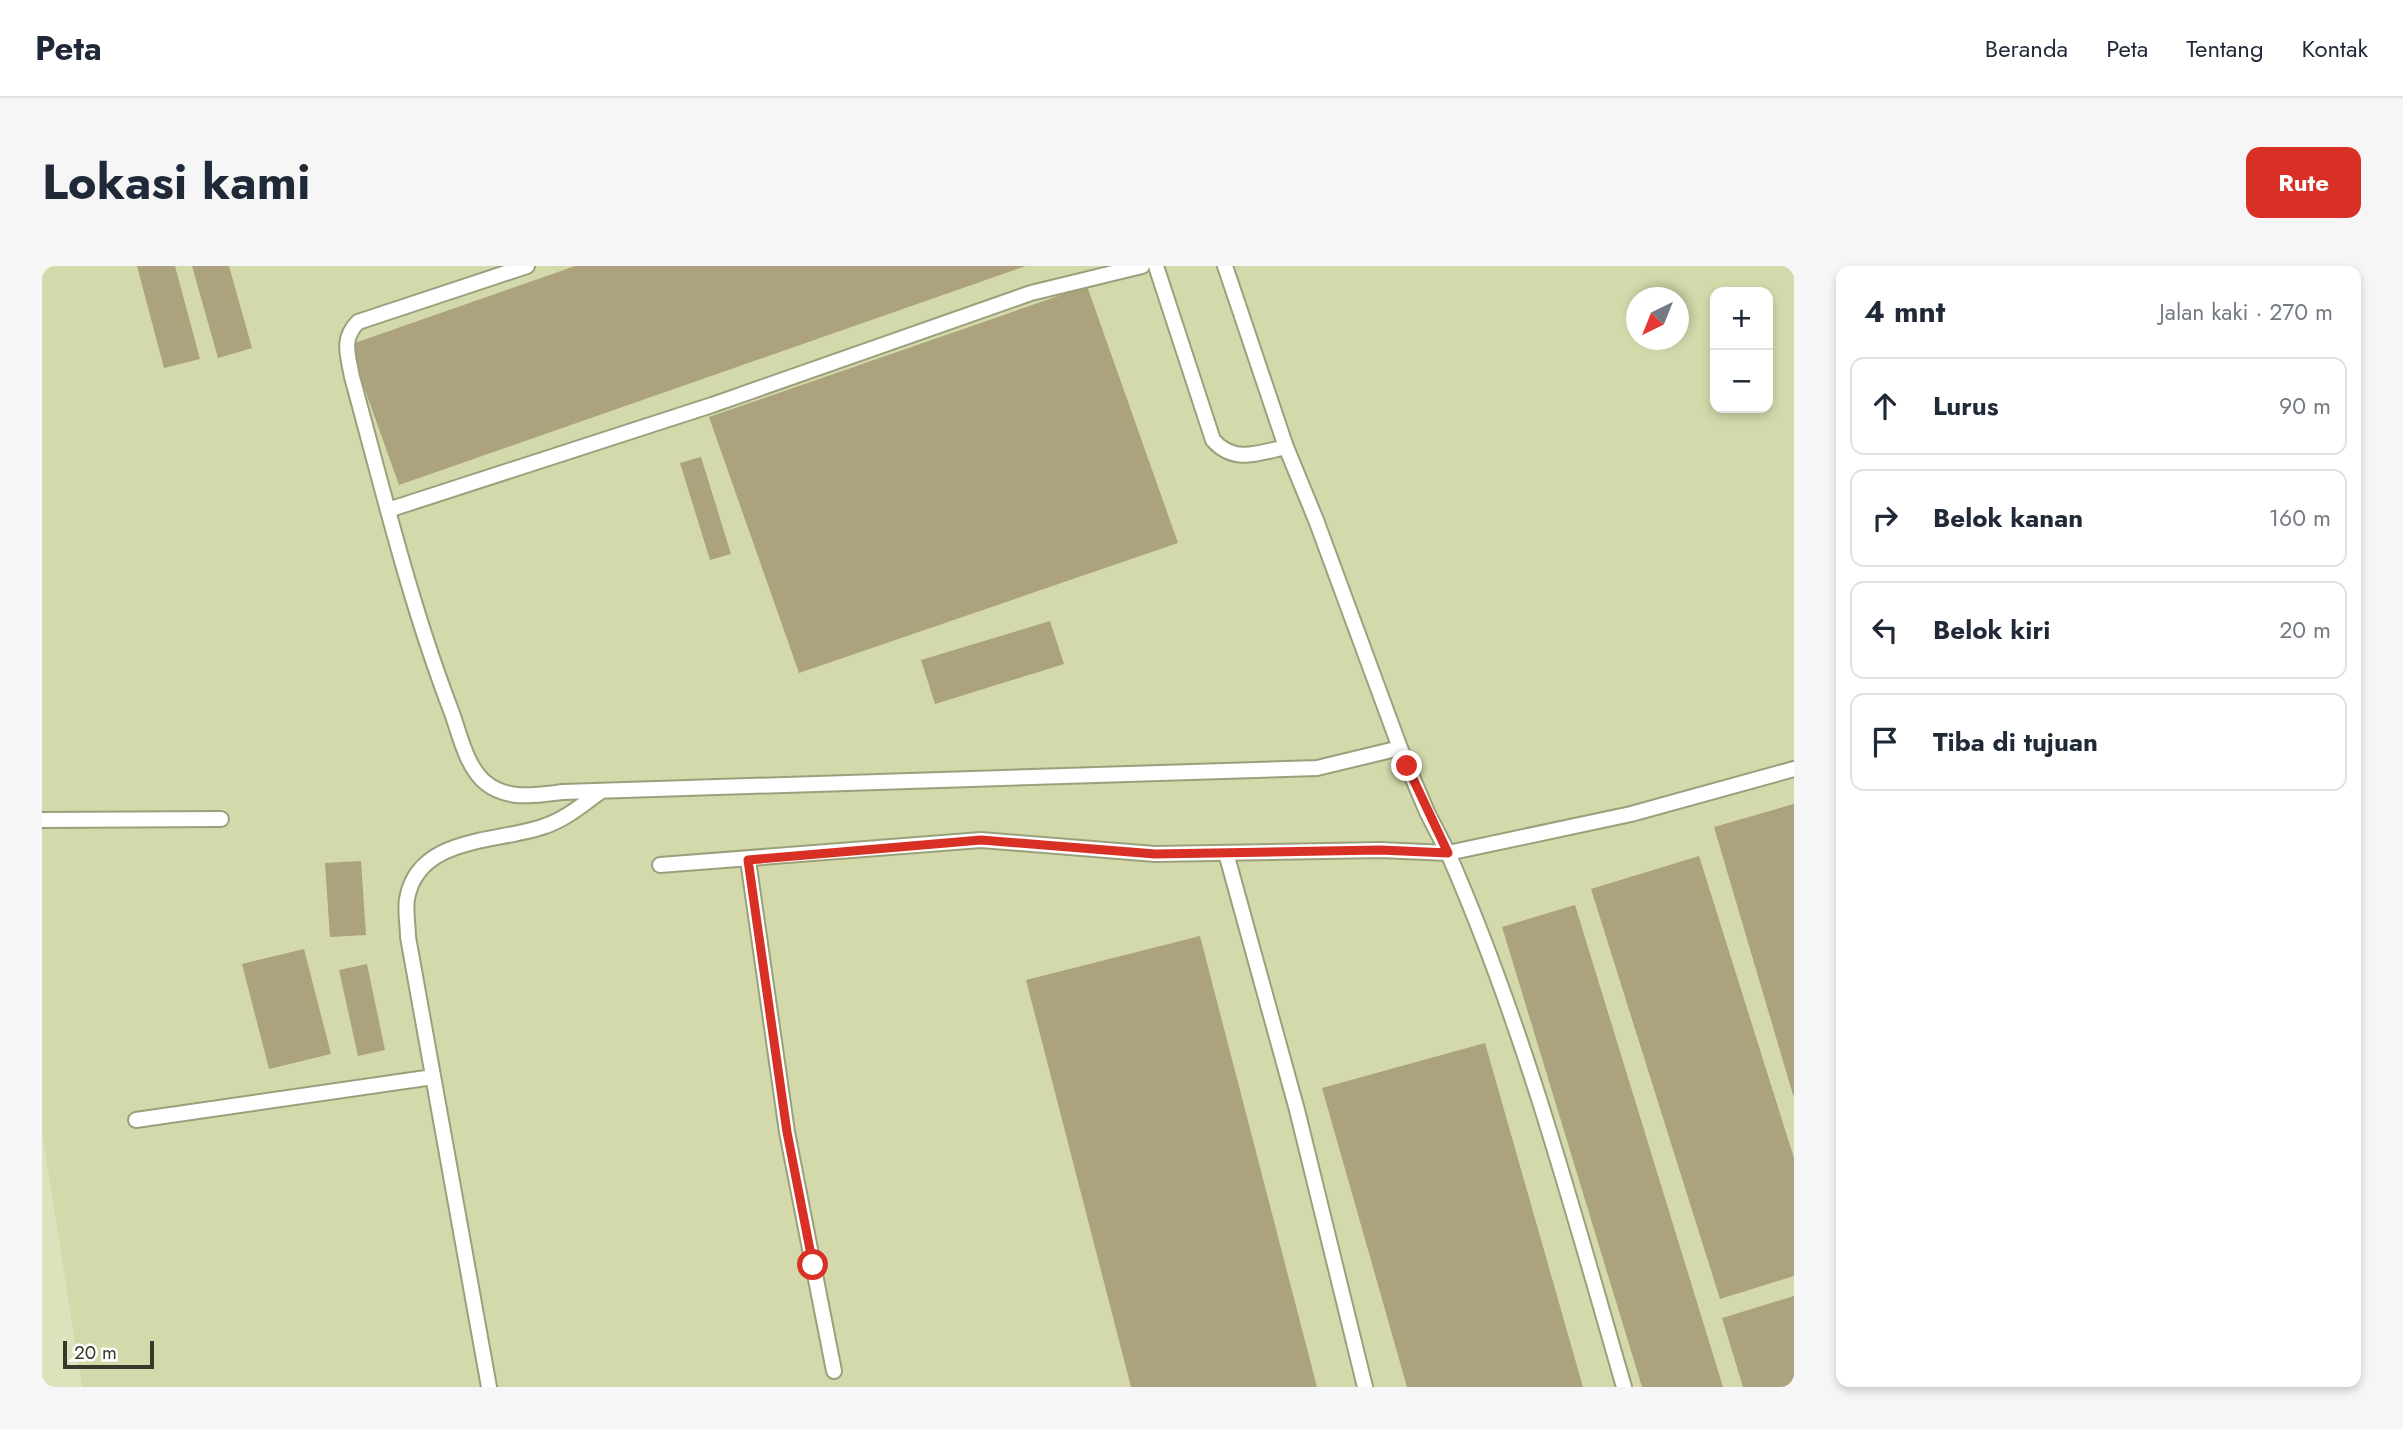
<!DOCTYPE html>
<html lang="id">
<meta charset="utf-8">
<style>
body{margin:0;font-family:Jost,sans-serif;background:#f6f6f7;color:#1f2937}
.controls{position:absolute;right:21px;top:21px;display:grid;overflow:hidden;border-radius:14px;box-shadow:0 4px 10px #0003}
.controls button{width:63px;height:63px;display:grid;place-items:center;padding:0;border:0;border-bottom:2px solid #e0e1e3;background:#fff;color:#1f2937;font:35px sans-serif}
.compass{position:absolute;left:1584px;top:21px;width:63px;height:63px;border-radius:50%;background:#fff;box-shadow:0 4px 10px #0003;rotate:223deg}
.scale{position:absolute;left:21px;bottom:18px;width:91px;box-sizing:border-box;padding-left:7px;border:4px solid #37392a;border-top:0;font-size:19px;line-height:24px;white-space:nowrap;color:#37392a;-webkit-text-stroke:5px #fff;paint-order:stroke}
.stop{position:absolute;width:21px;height:21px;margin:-16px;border:5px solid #d93025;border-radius:50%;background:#fff}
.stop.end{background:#d93025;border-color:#fff;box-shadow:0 2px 7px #0008}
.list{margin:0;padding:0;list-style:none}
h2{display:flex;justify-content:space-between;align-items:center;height:91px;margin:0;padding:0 28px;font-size:30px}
h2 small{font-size:23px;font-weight:400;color:#747a83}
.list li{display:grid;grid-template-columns:46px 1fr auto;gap:21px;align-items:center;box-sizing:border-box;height:98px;margin:0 14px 14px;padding:0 14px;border:2px solid #e0e1e3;border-radius:14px}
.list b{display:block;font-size:26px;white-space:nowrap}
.list em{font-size:23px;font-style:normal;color:#747a83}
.icon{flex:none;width:38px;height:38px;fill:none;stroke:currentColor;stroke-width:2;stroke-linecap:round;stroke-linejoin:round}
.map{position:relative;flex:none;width:1752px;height:1121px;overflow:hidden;border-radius:14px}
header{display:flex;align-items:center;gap:42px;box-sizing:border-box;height:98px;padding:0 35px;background:#fff;border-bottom:2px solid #e0e1e3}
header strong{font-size:33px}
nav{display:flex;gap:38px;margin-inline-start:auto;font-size:24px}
.intro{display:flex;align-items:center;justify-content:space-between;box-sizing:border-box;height:168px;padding:0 42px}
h1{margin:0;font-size:49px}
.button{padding:18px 32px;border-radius:14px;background:#d93025;color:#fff;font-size:24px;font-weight:700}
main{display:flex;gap:42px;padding:0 42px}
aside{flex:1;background:#fff;border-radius:14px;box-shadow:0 4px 10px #0003}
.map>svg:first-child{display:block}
.built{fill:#d3d9ab;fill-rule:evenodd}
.building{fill:#ada27e}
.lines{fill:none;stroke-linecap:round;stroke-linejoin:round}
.service-casing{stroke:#9ba07c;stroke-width:18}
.service{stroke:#fff;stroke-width:14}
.route{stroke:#d93025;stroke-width:9}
</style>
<header>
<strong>Peta</strong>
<nav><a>Beranda</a><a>Peta</a><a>Tentang</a><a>Kontak</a></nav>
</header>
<div class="intro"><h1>Lokasi kami</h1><a class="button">Rute</a></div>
<main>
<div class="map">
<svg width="1752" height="1121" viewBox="0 0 1752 1121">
<rect width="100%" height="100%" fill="#dde2bc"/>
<!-- built -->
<path class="built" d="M 0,0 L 1752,0 L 1752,1121 L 40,1121 L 0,865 ZM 1673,26 L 1726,26 L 1726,142 L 1673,142 ZM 1594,32 L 1636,32 L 1636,74 L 1594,74 Z"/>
<!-- building -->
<path class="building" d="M 95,0 L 133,0 L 158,93 L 122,102 Z
M 150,0 L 187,0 L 210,82 L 176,92 Z
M 533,0 L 984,0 L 357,219 L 307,79 Z
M 1045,20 L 1136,277 L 757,407 L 667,151 Z
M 659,191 L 689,288 L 668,294 L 638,197 Z
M 1008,355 L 1022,398 L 893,438 L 879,394 Z
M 1752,538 L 1752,829 L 1751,829 L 1672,561 Z
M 1657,590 L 1752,892 L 1752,1010 L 1678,1033 L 1549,623 Z
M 319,595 L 324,669 L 288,671 L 283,597 Z
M 1533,639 L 1681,1121 L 1600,1121 L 1460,661 Z
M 1158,670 L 1275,1121 L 1089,1121 L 984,714 Z
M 262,683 L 289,788 L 227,803 L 200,698 Z
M 325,698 L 343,784 L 316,790 L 297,704 Z
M 1443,777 L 1541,1121 L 1365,1121 L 1280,822 Z
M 1752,1030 L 1752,1121 L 1701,1121 L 1680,1052 Z"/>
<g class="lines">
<!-- service casing -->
<g class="service-casing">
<path id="service" d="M 485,0 L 316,56 C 299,73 306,89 310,111 C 341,224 368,338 410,447 C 418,470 425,502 444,517 C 466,535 496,529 521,526 L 1275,502 L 1358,482 L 1274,254 L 1244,181 L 1183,0
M 1114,0 L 1171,174 C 1192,198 1216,187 1244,181
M 346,244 L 670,139 L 989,27 L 1100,0
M 1358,482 L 1385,546 L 1406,587 L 1589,548 L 1752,503
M 0,554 L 179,553
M 1184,587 L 1255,844 L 1323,1121
M 706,594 L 745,866 L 792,1105
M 618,599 L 939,574 L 1113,588 L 1338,584 L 1406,587 C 1481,758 1530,941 1582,1121
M 94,854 L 391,811
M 447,1121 L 366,671 C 366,659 363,645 365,633 C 376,569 457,577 503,560 C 524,553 541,538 558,526"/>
</g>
<!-- service -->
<use href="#service" class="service"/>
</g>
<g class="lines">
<!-- route -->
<path class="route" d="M 771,999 L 745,866 L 706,594 L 939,574 L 1113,588 L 1338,584 L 1406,587 L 1365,500"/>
</g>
</svg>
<div class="controls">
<button>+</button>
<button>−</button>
</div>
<svg class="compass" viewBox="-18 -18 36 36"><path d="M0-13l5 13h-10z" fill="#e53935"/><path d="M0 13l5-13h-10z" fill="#747a83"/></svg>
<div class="scale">20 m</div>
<div class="stop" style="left:771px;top:999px"></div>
<div class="stop end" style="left:1365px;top:500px"></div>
</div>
<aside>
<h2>4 mnt<small>Jalan kaki · 270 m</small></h2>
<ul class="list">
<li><svg class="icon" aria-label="ahead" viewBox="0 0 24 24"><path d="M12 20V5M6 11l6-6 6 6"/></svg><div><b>Lurus</b></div><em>90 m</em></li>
<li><svg class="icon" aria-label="right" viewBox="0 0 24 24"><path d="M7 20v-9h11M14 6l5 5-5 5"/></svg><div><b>Belok kanan</b></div><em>160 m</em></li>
<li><svg class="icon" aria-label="left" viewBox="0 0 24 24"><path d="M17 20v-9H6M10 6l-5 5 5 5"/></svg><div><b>Belok kiri</b></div><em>20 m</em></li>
<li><svg class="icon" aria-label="arrive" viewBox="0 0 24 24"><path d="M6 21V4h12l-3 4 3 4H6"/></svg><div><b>Tiba di tujuan</b></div></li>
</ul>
</aside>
</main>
